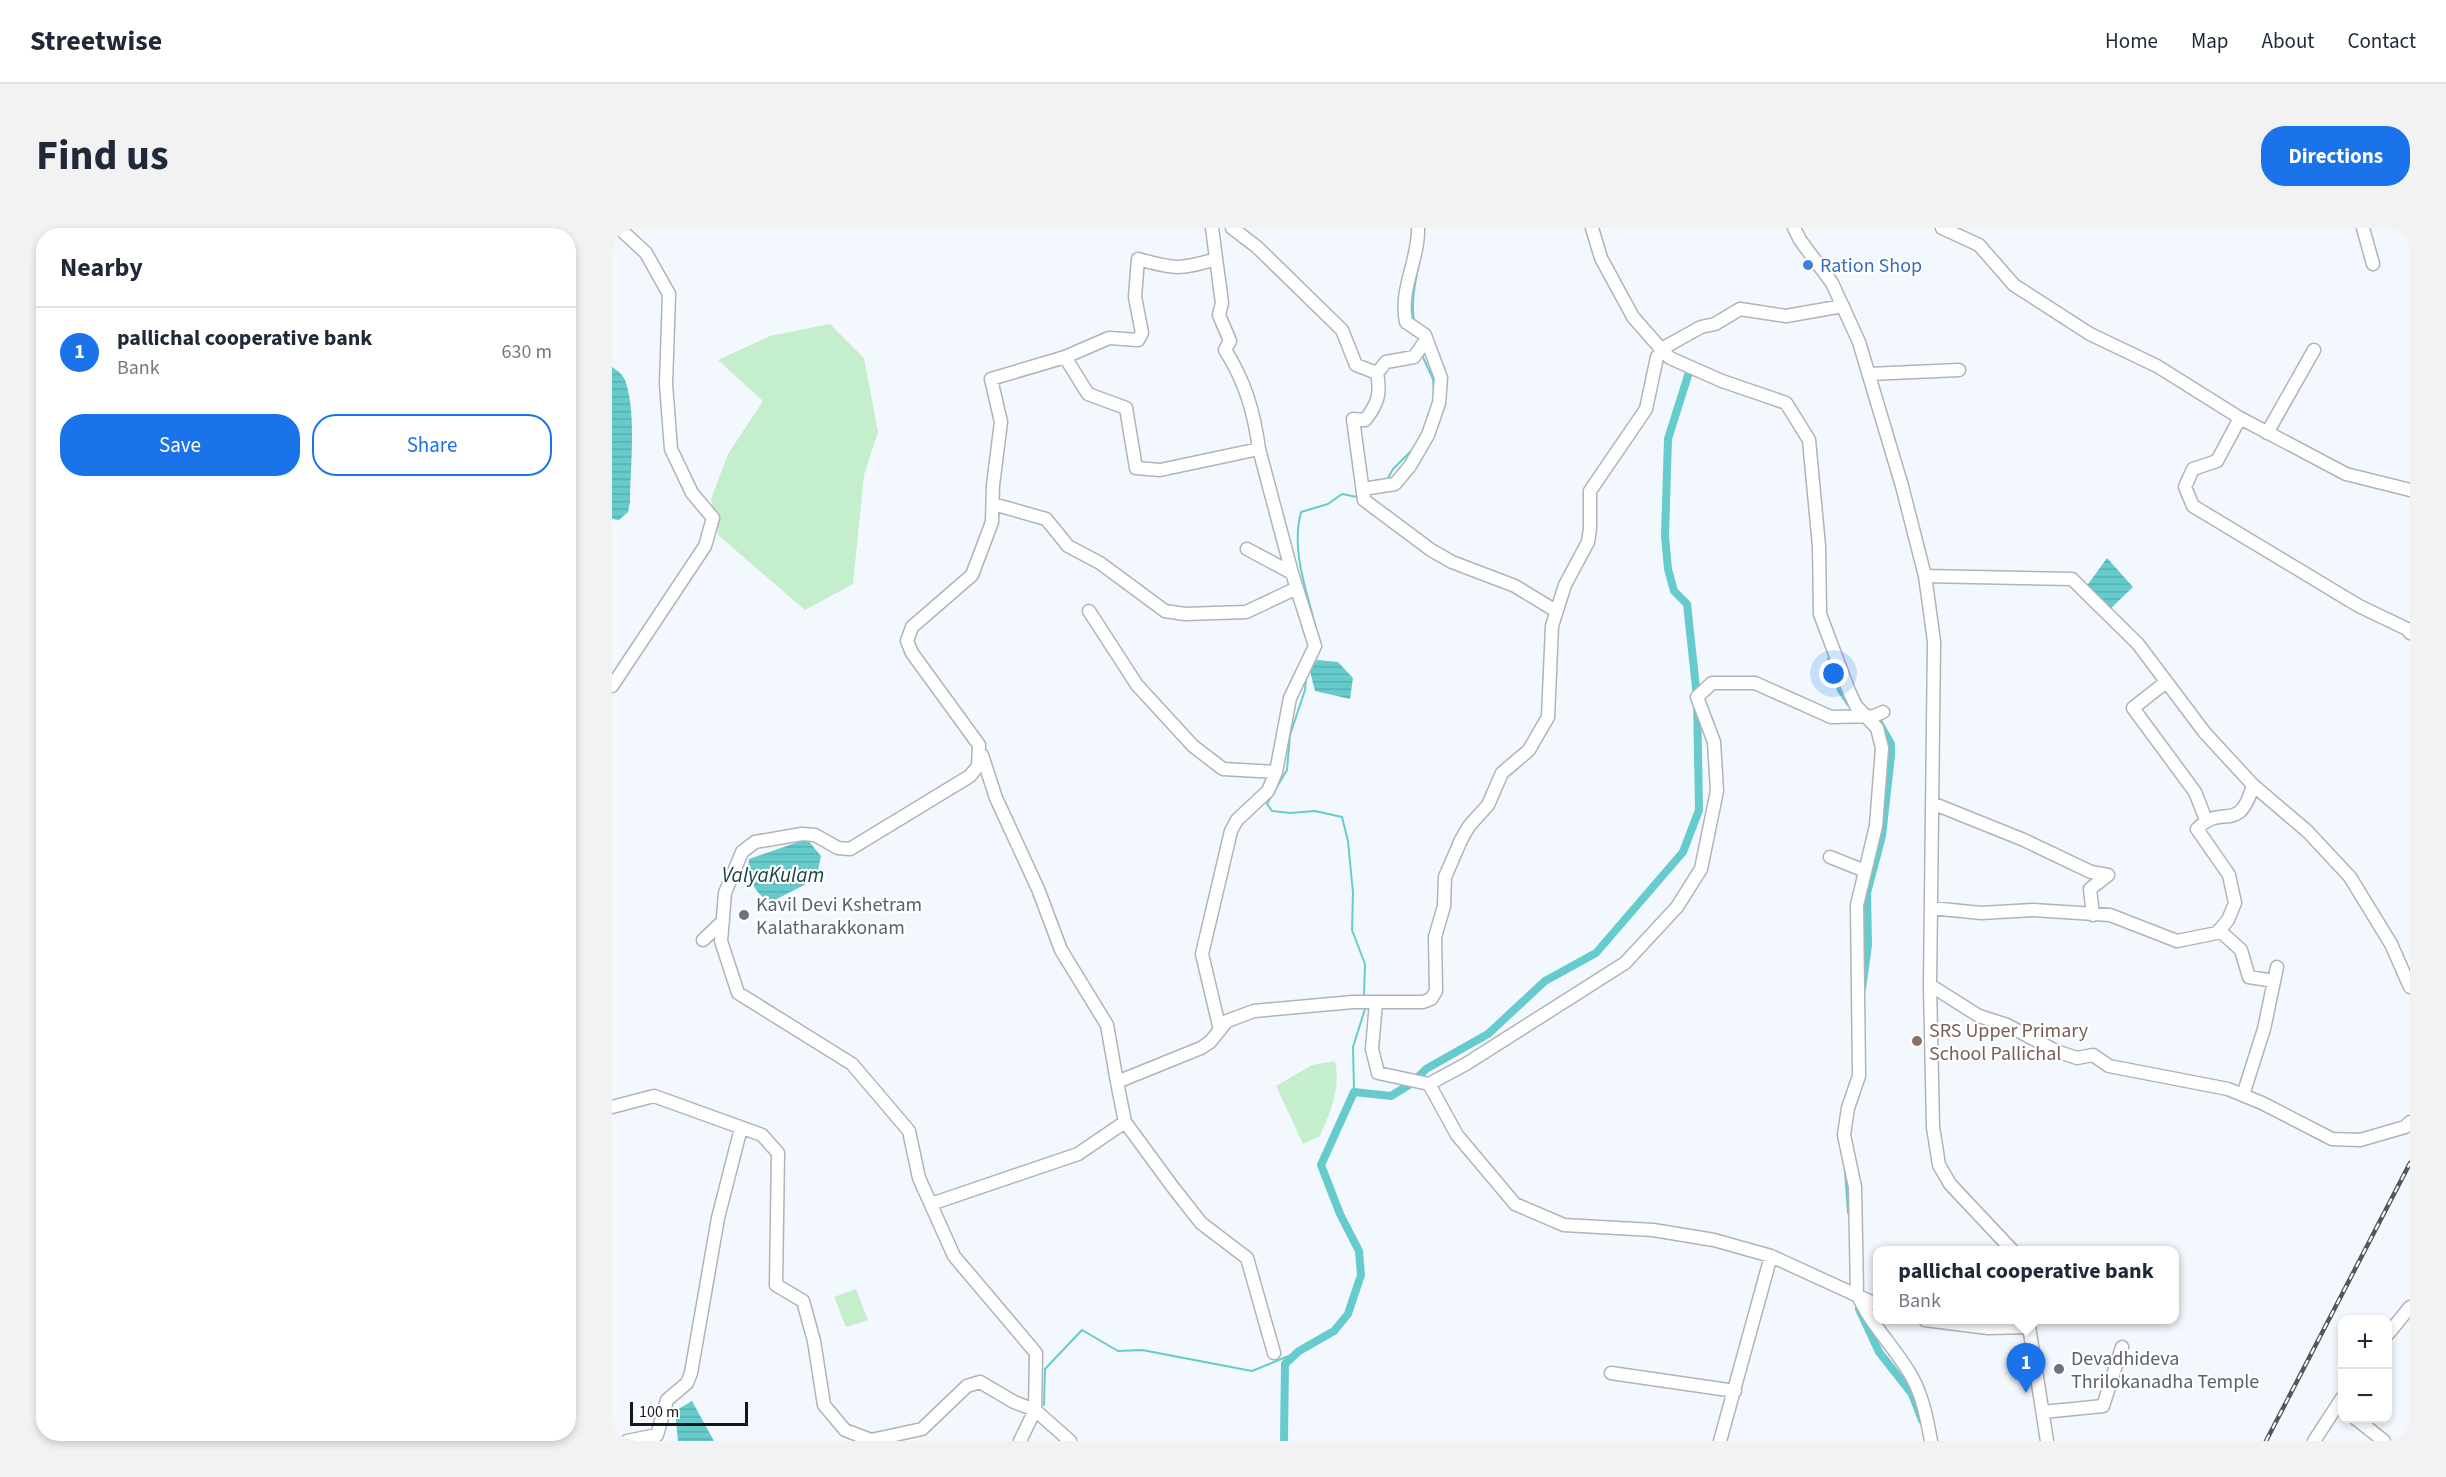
<!DOCTYPE html>
<meta charset="utf-8">
<style>
body{margin:0;font-family:"Source Sans 3",sans-serif;background:#f2f2f3;color:#1f2937}
.controls{position:absolute;right:18px;bottom:18px;display:grid;overflow:hidden;border-radius:12px;box-shadow:0 3px 9px #0003}
.controls button{width:54px;height:54px;display:grid;place-items:center;padding:0;border:0;border-bottom:2px solid #e0e1e3;background:#fff;color:#1f2937;font:30px sans-serif}
.scale{position:absolute;left:18px;bottom:15px;width:118px;box-sizing:border-box;padding-left:6px;border:3px solid #141619;border-top:0;font-size:16px;line-height:21px;white-space:nowrap;color:#141619;-webkit-text-stroke:4px #fff;paint-order:stroke}
.you{position:absolute;left:1222px;top:446px;width:21px;height:21px;margin:-15px;border:4px solid #fff;border-radius:50%;background:#1a73e8;box-shadow:0 0 0 9px #1a73e833}
.badge{display:grid;place-items:center;width:39px;height:39px;border-radius:50%;background:#1a73e8;color:#fff;font-size:20px;font-weight:700}
.pin{position:absolute;translate:-50% -50px;filter:drop-shadow(0 2px 3px #0008)}
.pin::after{content:'';position:absolute;top:32px;width:21px;height:18px;background:inherit;clip-path:polygon(0 0,100% 0,50% 100%)}
.popup{position:absolute;left:1261px;top:1018px;width:306px;height:78px;box-sizing:border-box;display:grid;place-content:center;border-radius:12px;background:#fff;filter:drop-shadow(0 2px 4px #0005);font-size:20px;white-space:nowrap;color:#747a83}
.popup b{font-size:22px;color:#1f2937}
.popup::after{content:'';position:absolute;left:50%;top:100%;margin-left:-12px;border:12px solid transparent;border-top-color:#fff}
.list{margin:0;padding:0;list-style:none}
h2{display:flex;justify-content:space-between;align-items:center;height:78px;margin:0;padding:0 24px;font-size:26px}
h2 small{font-size:20px;font-weight:400;color:#747a83}
.list li{display:grid;grid-template-columns:39px 1fr auto;gap:18px;align-items:center;box-sizing:border-box;height:90px;padding:0 24px;border-top:2px solid #e0e1e3}
.list b{display:block;font-size:22px;white-space:nowrap}
.list p{margin:0;font-size:20px;white-space:nowrap;color:#747a83}
.list em{font-size:20px;font-style:normal;color:#747a83}
.actions{display:flex;gap:12px;padding:18px 24px}
.actions a{flex:1;padding:14px 0;border:2px solid #1a73e8;border-radius:24px;text-align:center;font-size:21px;color:#1a73e8}
.actions .main{background:#1a73e8;color:#fff}
.map{position:relative;flex:none;width:1798px;height:1213px;overflow:hidden;border-radius:24px}
header{display:flex;align-items:center;gap:36px;box-sizing:border-box;height:84px;padding:0 30px;background:#fff;border-bottom:2px solid #e0e1e3}
header strong{font-size:28px}
nav{display:flex;gap:33px;margin-inline-start:auto;font-size:21px}
.intro{display:flex;align-items:center;justify-content:space-between;box-sizing:border-box;height:144px;padding:0 36px}
h1{margin:0;font-size:42px}
.button{padding:15px 27px;border-radius:24px;background:#1a73e8;color:#fff;font-size:21px;font-weight:700}
main{display:flex;gap:36px;padding:0 36px}
aside{flex:1;background:#fff;border-radius:24px;box-shadow:0 3px 9px #0003}
.map>svg:first-child{display:block}
.green{fill:#c5eecc}
.water{fill:url(#water-rules)}
.lines{fill:none;stroke-linecap:round;stroke-linejoin:round}
.stream{stroke:#66cbcc;stroke-width:2}
.canal{stroke:#66cbcc;stroke-width:8}
.minor-casing{stroke:#afb4bb;stroke-width:15}
.minor{stroke:#fff;stroke-width:12}
.rail-casing{stroke:#54575a;stroke-width:4.5}
.rail{stroke:#fff;stroke-width:2;stroke-dasharray:7;stroke-linecap:butt}
.shop-dot{fill:#3f7fe0;stroke:#fff;stroke-width:2}
.worship-dot{fill:#6b7280;stroke:#fff;stroke-width:2}
.education-dot{fill:#8d6e63;stroke:#fff;stroke-width:2}
.labels{text-anchor:middle;stroke-width:4.5;stroke-linejoin:round;paint-order:stroke}
.shop-label{font-size:20px;fill:#366cbe;stroke:#fff;text-anchor:start}
.worship-label{font-size:20px;fill:#5b616d;stroke:#fff;text-anchor:start}
.education-label{font-size:20px;fill:#785e54;stroke:#fff;text-anchor:start}
.water-label{font-size:21px;font-style:italic;fill:#164545;stroke:#fff}
</style>
<header>
<strong>Streetwise</strong>
<nav><a>Home</a><a>Map</a><a>About</a><a>Contact</a></nav>
</header>
<div class="intro"><h1>Find us</h1><a class="button">Directions</a></div>
<main>
<aside>
<h2>Nearby<small></small></h2>
<ul class="list">
<li><span class="badge">1</span><div><b>pallichal cooperative bank</b><p>Bank</p></div><em>630 m</em></li>
</ul>
<div class="actions"><a class="main">Save</a><a>Share</a></div>
</aside>
<div class="map">
<svg width="1798" height="1213" viewBox="0 0 1798 1213">
<defs>
<pattern id="water-rules" width="6" height="5" patternUnits="userSpaceOnUse" patternTransform="scale(1.5)"><rect width="6" height="5" fill="#66cbcc"/><path d="M0 2.5h6" fill="none" stroke="#58aeaf"/></pattern>
</defs>
<rect width="100%" height="100%" fill="#f3f8fe"/>
<!-- green -->
<path class="green" d="M 218,96 L 252,130 L 266,204 L 252,247 L 241,356 L 193,382 L 106,307 L 99,271 L 116,226 L 151,173 L 106,132 L 158,108 Z
M 723,833 C 729,861 719,882 708,908 L 691,916 L 664,858 L 700,837 Z
M 244,1061 L 256,1092 L 234,1099 L 222,1069 Z"/>
<!-- water -->
<path class="water" d="M 0,139 C 6,143 10,146 13,152 C 25,185 18,239 18,274 L 16,284 L 7,292 L 0,291 Z
M 1495,330 L 1521,359 L 1494,385 L 1474,359 Z
M 705,432 L 726,434 L 741,450 L 738,471 L 703,463 L 698,443 Z
M 195,611 L 209,628 L 204,651 L 157,675 C 141,661 135,652 137,631 Z
M 80,1173 L 102,1213 L 66,1213 L 63,1183 Z"/>
<g class="lines">
<!-- stream -->
<path class="stream" d="M 802,93 C 797,61 811,32 812,0
M 810,127 L 821,151 L 822,166
M 776,250 L 781,241 L 801,221
M 758,266 L 768,264
M 705,406 C 697,367 678,325 689,284 L 716,276 L 730,266 L 745,269
M 663,562 L 675,542 L 678,507 L 693,462 L 694,451
M 660,567 L 655,576 L 660,583 L 678,585 L 703,583 L 730,589 L 736,613 L 741,665 L 740,702 L 753,736 L 752,767
M 742,864 L 741,819 L 753,781
M 432,1177 L 433,1141 L 470,1102 L 506,1123 L 530,1122 L 640,1143 L 684,1125"/>
<!-- canal -->
<path class="canal" d="M 1219,432 L 1229,462 L 1238,475
M 1250,761 L 1256,717 L 1255,665 L 1270,608 L 1279,528 L 1279,516 L 1266,493
M 805,850 L 814,841 L 876,806 L 933,753 L 984,725 L 1071,624 L 1087,582 L 1085,469 L 1075,376 L 1062,363 L 1056,341 L 1053,308 L 1056,211 L 1078,141 L 1084,145
M 1236,943 L 1239,984
M 1247,1081 L 1267,1124 L 1300,1166 L 1310,1192
M 672,1213 L 673,1136 L 687,1123 L 722,1103 L 736,1086 L 749,1047 L 747,1023 L 728,986 L 709,937 L 742,864 L 779,868 L 800,855"/>
<!-- minor casing -->
<g class="minor-casing">
<path id="minor" d="M 600,0 L 610,75 L 607,87 L 618,113 L 613,122 C 633,153 642,184 647,221
M 620,0 L 645,19 L 730,102 L 744,137 L 765,145
M 980,0 L 989,30 L 1021,89 L 1050,122 L 1058,130 L 1110,153 L 1174,175 L 1197,212 L 1207,318 L 1208,386 L 1237,463 L 1244,478 L 1265,500 L 1270,520 L 1264,598 L 1245,677 L 1247,848 L 1236,880 L 1232,907 L 1243,959 L 1245,1065 C 1258,1097 1285,1121 1301,1151 C 1311,1170 1315,1191 1319,1213
M 1182,0 L 1188,12 L 1220,55 L 1247,114 L 1290,258 L 1313,348 L 1322,413 L 1318,757 L 1321,899 L 1327,937 L 1338,956 L 1400,1022
M 1330,0 L 1367,17 L 1402,57 L 1478,106 L 1545,138 L 1628,190 L 1605,233 L 1581,241 L 1573,259 L 1581,278 L 1747,378 L 1795,401 L 1798,405
M 1751,0 L 1761,36
M 453,129 L 497,110 L 526,112 L 530,105 L 523,69 L 526,31 C 562,41 568,42 604,31
M 765,145 C 769,165 766,176 753,192 L 741,191 L 752,272 L 819,322 L 840,334 L 903,358 L 944,383
M 765,145 L 774,134 L 802,129 L 814,112
M 1257,146 L 1347,142
M 1628,190 L 1734,246 L 1798,262
M 1655,205 L 1702,122
M 751,261 L 783,256 L 798,238 L 816,207 L 827,175 L 829,150 L 813,107 L 794,94 C 787,61 807,32 806,0
M 381,276 L 434,291 L 456,318 L 488,335 L 553,383 L 573,386 L 634,384 L 685,360
M 635,321 L 680,345
M 1313,348 L 1460,351 L 1526,416 L 1593,505 L 1641,557 L 1695,603 L 1738,649 L 1779,716 L 1798,759
M 477,383 L 525,457 L 581,518 L 611,541 L 664,544
M 1554,454 L 1521,480 L 1583,564 L 1594,592
M 0,458 L 93,318 L 101,290 L 80,265 L 59,221 L 54,156 L 57,66 L 34,25 L 7,0
M 370,527 L 384,570 L 426,661 L 449,722 L 495,797 L 505,854 L 589,820 L 598,814 L 615,793 L 642,783 L 741,774 L 811,774 L 819,771 L 824,763 L 823,709 L 832,678 L 833,649 L 849,612 L 857,598 L 876,577 L 890,545 L 917,522 L 936,489 L 940,398 L 953,357 L 976,314 L 978,301 L 978,263 L 1034,181 L 1045,129 L 1053,119 L 1089,99 L 1103,96 L 1128,81 L 1174,88 L 1231,78
M 1320,575 L 1412,612 L 1479,644 L 1496,647 L 1478,661 L 1481,687
M 1218,629 L 1253,643
M 1319,680 L 1369,685 L 1421,682 L 1498,687 L 1565,713 L 1605,705 L 1616,692 L 1623,675 L 1617,647 L 1585,601 C 1610,574 1627,608 1641,557
M 1607,702 L 1629,722 L 1637,749 L 1662,753
M 91,712 L 111,693
M 1318,757 L 1367,788 L 1395,797 L 1444,823 L 1465,830 L 1481,827 L 1497,838 L 1616,861 L 1650,875 L 1720,911 L 1748,912 L 1793,899 L 1798,894
M 764,774 L 760,821 L 766,845 L 817,856 L 845,907 L 903,976 L 952,997 L 1041,1002 L 1102,1012 L 1159,1028 L 1266,1077
M 505,854 L 513,894 L 560,958 L 589,995 L 635,1030 L 662,1125
M 817,856 L 854,836 L 1013,735 L 1065,679 L 1089,641 L 1105,563 L 1102,514 L 1085,469 L 1100,455 L 1143,455 L 1219,489 L 1262,488 L 1271,484
M 1631,867 L 1652,801 L 1665,739
M 0,879 L 42,868 L 150,907 L 166,925 L 164,1057 L 191,1073 L 202,1113 L 212,1177 L 233,1202 L 259,1212 L 310,1201 L 355,1158 L 368,1154 L 402,1174 L 423,1182 L 458,1213
M 319,976 L 466,926 L 513,894
M 1313,1092 L 1376,1100 L 1417,1099
M 1416,1092 L 1435,1213
M 1776,1106 L 1798,1079
M 999,1145 L 1123,1163
M 1431,1184 L 1491,1178 L 1510,1119
M 1743,1190 L 1772,1213
M 15,1213 L 45,1207 L 55,1172 L 75,1155 L 79,1145 L 106,990 L 129,900
M 408,1213 L 423,1182 L 424,1125 L 342,1028 L 307,950 L 297,903 L 240,836 L 126,765 L 109,713 L 113,665 L 130,624 L 143,614 L 190,606 L 203,607 L 226,620 L 238,621 L 358,548 L 366,538 L 367,517 L 300,425 L 295,413 L 300,399 L 360,347 L 380,294 L 381,257 L 389,194 L 379,151 L 453,129 L 476,166 L 514,180 L 524,240 L 548,242 L 647,221 L 680,345 L 703,418 L 678,470 L 664,544 L 656,563 L 625,592 L 619,603 L 590,726 L 608,802
M 1108,1213 L 1159,1028
M 1702,1213 L 1730,1170"/>
</g>
<!-- minor -->
<use href="#minor" class="minor"/>
<!-- rail casing -->
<g class="rail-casing">
<path id="rail" d="M 1654,1213 L 1798,935"/>
</g>
<!-- rail -->
<use href="#rail" class="rail"/>
</g>
<!-- markers -->
<circle class="shop-dot" cx="1196" cy="37" r="6"/>
<g class="worship-dot">
<circle cx="132" cy="687" r="6"/>
<circle cx="1447" cy="1141" r="6"/>
</g>
<circle class="education-dot" cx="1305" cy="813" r="6"/>
<g class="labels">
<!-- shop labels -->
<g class="shop-label">
<text x="1208" y="44">Ration Shop</text>
</g>
<!-- worship labels -->
<g class="worship-label">
<text x="144" y="683">Kavil Devi Kshetram<tspan x="144" dy="23">Kalatharakkonam</tspan></text>
<text x="1459" y="1137">Devadhideva<tspan x="1459" dy="23">Thrilokanadha Temple</tspan></text>
</g>
<!-- education labels -->
<g class="education-label">
<text x="1317" y="809">SRS Upper Primary<tspan x="1317" dy="23">School Pallichal</tspan></text>
</g>
<!-- water labels -->
<g class="water-label">
<text x="161" y="654">ValyaKulam</text>
</g>
</g>
</svg>
<div class="controls">
<button>+</button>
<button>−</button>
</div>
<div class="scale">100 m</div>
<div class="you"></div>
<div class="pin badge" style="left:1414px;top:1165px">1</div>
<div class="popup"><b>pallichal cooperative bank</b>Bank</div>
</div>
</main>
